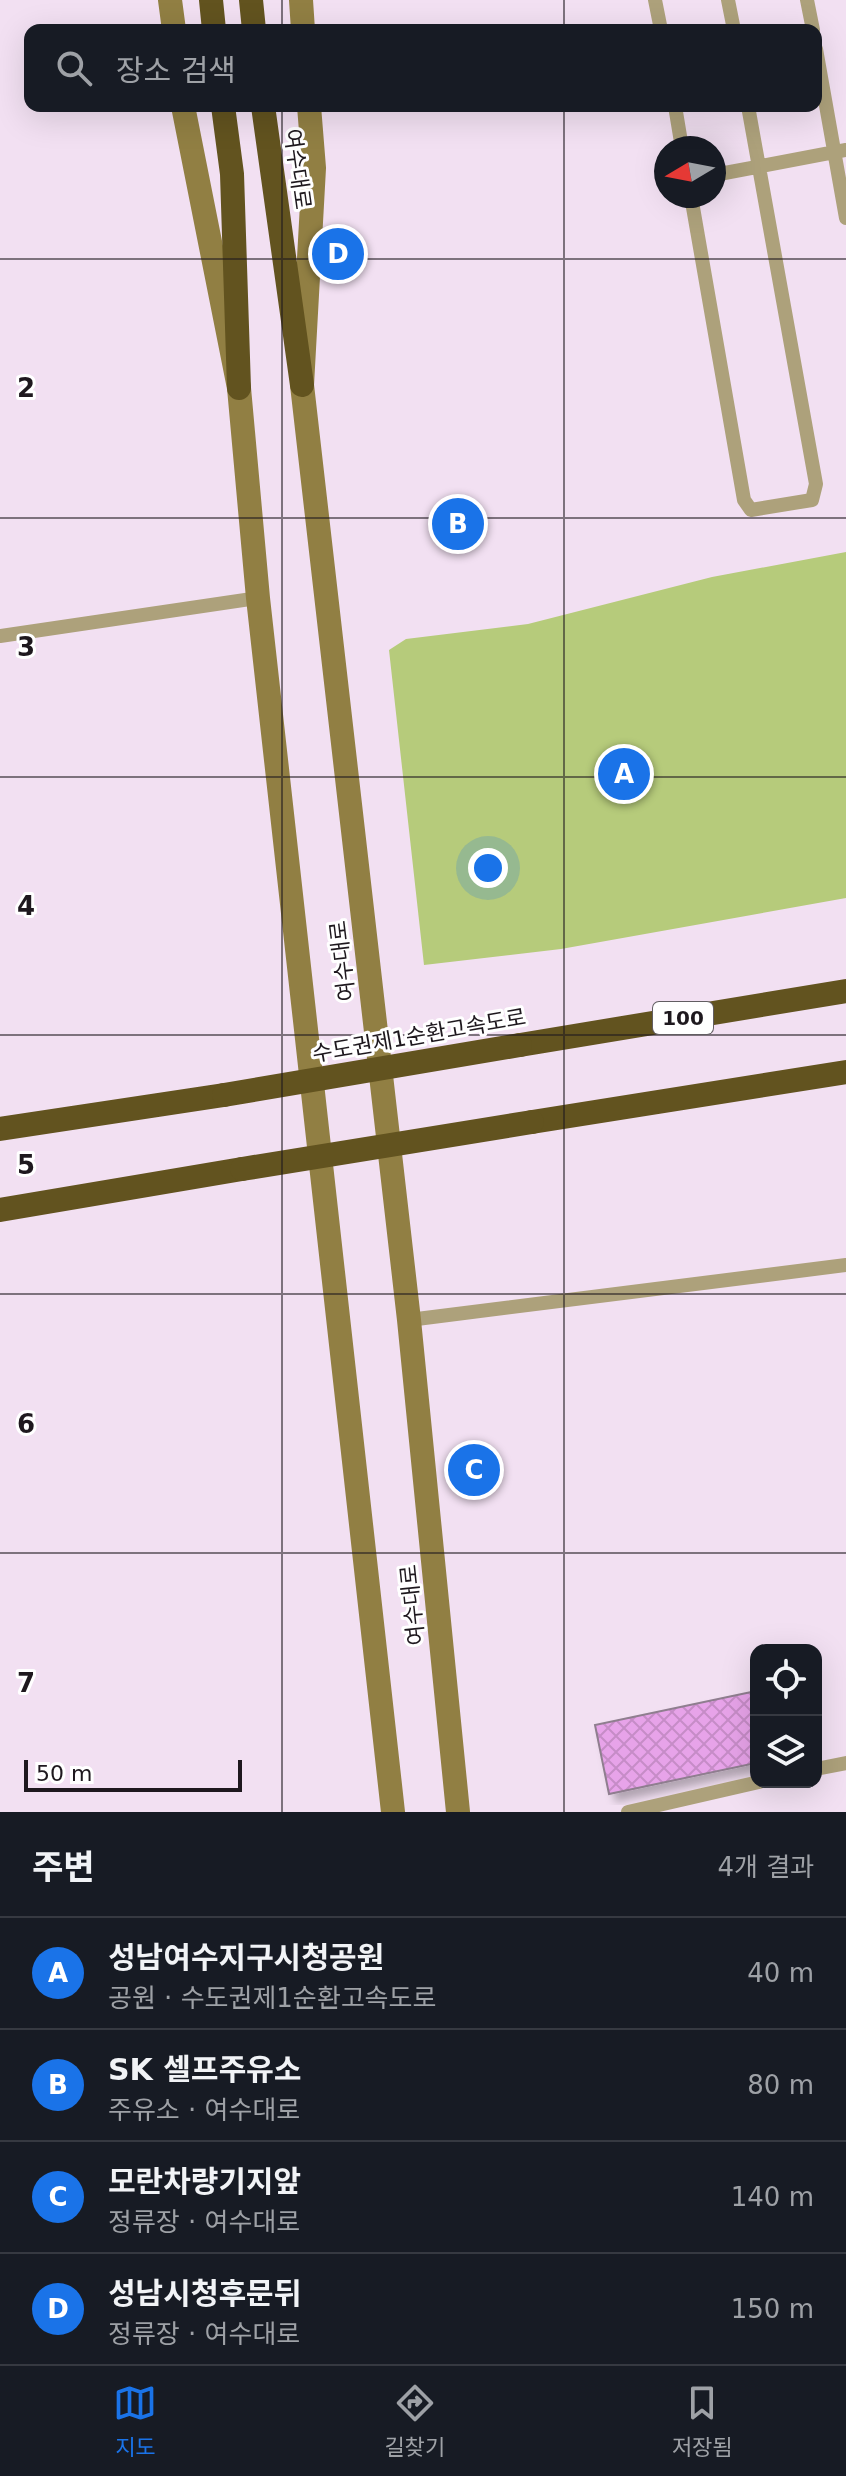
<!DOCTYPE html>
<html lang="ko">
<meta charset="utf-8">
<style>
body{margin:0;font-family:"DejaVu Sans","Noto Sans KR",sans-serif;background:#20242c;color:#f1f3f6}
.controls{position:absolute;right:24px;bottom:24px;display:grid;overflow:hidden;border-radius:16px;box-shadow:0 8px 32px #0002}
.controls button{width:72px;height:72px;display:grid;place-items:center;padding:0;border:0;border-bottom:2px solid #363941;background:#171b24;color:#f1f3f6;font:40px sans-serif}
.compass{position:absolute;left:654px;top:136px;width:72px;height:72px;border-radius:50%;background:#171b24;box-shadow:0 8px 32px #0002;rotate:260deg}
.scale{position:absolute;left:24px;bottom:20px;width:218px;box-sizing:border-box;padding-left:8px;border:4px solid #1e181e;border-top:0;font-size:22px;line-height:28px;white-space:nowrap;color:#1e181e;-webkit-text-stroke:6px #fff;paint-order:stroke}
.you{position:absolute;left:488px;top:868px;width:28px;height:28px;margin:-20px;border:6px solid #fff;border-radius:50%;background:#1a73e8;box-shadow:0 0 0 12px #1a73e833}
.badge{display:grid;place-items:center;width:52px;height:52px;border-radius:50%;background:#1a73e8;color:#fff;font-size:26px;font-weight:700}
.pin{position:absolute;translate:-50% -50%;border:4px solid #fff;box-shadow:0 2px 8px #0006}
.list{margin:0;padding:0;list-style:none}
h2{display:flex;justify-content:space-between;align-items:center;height:104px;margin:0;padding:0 32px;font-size:34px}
h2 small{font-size:26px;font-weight:400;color:#9ea1a6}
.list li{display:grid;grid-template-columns:52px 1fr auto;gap:24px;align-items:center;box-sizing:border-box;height:112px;padding:0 32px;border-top:2px solid #363941}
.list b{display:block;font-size:30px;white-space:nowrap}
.list p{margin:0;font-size:26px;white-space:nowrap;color:#9ea1a6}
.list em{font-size:26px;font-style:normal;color:#9ea1a6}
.icon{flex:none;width:44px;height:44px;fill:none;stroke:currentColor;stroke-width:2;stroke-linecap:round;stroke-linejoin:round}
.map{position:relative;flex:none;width:846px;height:1812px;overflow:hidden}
.search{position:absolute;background:#171b24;box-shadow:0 8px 32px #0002;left:24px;right:24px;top:24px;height:88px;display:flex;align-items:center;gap:20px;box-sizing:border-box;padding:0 28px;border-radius:16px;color:#9ea1a6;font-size:30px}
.sheet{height:552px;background:#171b24}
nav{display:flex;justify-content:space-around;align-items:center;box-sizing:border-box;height:112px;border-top:2px solid #363941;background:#171b24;font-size:22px;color:#9ea1a6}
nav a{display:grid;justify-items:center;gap:4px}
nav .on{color:#1a73e8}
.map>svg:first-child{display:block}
.green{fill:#b6cb7b}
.building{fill:url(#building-cross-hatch);stroke:#8f7e8f;stroke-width:2;filter:url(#shadow)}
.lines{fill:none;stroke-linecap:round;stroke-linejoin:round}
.lane{stroke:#ada17b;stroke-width:14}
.secondary{stroke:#917f43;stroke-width:24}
.highway{stroke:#62531f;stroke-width:24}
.highway-bridge{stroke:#62531f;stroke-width:24}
.grid{fill:none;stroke:#1e181e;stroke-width:2;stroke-opacity:0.55}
.labels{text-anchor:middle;stroke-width:6;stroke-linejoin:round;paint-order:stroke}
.shield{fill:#fff;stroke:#625d62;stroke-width:2}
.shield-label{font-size:20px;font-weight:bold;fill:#1e181e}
.street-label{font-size:22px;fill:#1e181e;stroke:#fff}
.grid-label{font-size:26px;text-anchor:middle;font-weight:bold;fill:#1e181e;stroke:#fff;stroke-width:6;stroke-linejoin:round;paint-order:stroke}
</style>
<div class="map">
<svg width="846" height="1812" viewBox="0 0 846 1812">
<defs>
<pattern id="building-cross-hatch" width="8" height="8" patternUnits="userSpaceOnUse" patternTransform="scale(2)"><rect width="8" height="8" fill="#e7a3e9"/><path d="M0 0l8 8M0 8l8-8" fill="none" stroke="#c68cc7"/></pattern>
<filter id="shadow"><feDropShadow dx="7" dy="7" stdDeviation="4" flood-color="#0004"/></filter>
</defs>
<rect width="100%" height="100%" fill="#f2e0f2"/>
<!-- green -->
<path class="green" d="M 846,552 L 846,898 L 561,949 L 424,965 L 389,650 L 406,639 L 528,624 L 712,577 Z"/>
<!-- building -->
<path class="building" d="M 756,1691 L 756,1763 L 609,1794 L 595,1725 Z"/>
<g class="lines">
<!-- lane -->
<path class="lane" d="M 655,0 L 661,30
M 728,0 L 734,30
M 807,0 L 813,30
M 816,49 L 846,218
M 675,106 L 682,148
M 714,175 L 846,150
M 691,196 L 744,500 L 751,510 L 812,500 L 816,484 L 748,106
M 0,636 L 258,598
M 409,1320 L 846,1265
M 816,1769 L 846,1763
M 628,1812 L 759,1782"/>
<!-- secondary -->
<path class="secondary" d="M 170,0 L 174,30
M 301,0 L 303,30
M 183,106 L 239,388 L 258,598 L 393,1812
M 309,106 L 314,168 L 302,385 L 409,1320 L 458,1812"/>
<!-- highway -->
<path class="highway" d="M 211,0 L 214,30
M 251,0 L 254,30
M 223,106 L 232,174 L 239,388
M 263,106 L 302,385
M 520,1045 L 846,991
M 532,1122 L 846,1072
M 0,1129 L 224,1095
M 0,1210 L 242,1169"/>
<!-- highway-bridge -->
<path class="highway-bridge" d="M 224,1095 L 520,1045
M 242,1169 L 532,1122"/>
</g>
<!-- grid -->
<path class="grid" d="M 282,0 L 282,30M 564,0 L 564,30M 282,106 L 282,1812M 564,106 L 564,1812M 0,259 L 846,259M 0,518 L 846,518M 0,777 L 846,777M 0,1035 L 846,1035M 0,1294 L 846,1294M 0,1553 L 846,1553"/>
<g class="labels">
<!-- shield labels -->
<rect class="shield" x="653" y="1002" width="60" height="32" rx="6"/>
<g class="shield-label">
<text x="683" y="1025">100</text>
</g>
<!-- street labels -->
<g class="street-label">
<text transform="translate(298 169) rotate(82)" y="8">여수대로</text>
<text transform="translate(342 961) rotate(-97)" y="8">여수대로</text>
<text transform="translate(419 1035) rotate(-10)" y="8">수도권제1순환고속도로</text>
<text transform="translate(412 1605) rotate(-96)" y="8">여수대로</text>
</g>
</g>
<g class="grid-label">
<text x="26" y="397">2</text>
<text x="26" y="656">3</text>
<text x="26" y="915">4</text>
<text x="26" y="1174">5</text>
<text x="26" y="1433">6</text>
<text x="26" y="1692">7</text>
</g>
</svg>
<div class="controls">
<button><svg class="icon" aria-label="locate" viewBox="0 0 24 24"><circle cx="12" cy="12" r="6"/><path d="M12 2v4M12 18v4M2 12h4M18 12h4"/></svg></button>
<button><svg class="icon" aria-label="layers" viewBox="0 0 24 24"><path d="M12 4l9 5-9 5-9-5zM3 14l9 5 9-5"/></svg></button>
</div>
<svg class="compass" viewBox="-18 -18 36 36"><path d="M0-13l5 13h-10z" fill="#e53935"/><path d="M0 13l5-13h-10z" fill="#9ea1a6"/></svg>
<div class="scale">50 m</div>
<div class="you"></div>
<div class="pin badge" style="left:624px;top:774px">A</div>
<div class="pin badge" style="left:458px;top:524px">B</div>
<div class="pin badge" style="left:474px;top:1470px">C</div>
<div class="pin badge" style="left:338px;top:254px">D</div>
<div class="search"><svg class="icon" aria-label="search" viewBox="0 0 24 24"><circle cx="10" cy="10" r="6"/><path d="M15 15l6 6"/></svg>장소 검색</div>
</div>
<section class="sheet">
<h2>주변<small>4개 결과</small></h2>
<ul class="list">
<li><span class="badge">A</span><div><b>성남여수지구시청공원</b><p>공원 · 수도권제1순환고속도로</p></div><em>40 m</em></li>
<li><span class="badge">B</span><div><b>SK 셀프주유소</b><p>주유소 · 여수대로</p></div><em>80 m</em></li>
<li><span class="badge">C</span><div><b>모란차량기지앞</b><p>정류장 · 여수대로</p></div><em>140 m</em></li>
<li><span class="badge">D</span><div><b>성남시청후문뒤</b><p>정류장 · 여수대로</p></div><em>150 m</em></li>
</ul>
</section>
<nav>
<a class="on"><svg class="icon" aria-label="map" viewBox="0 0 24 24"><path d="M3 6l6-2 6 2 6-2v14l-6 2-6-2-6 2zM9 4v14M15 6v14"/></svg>지도</a>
<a><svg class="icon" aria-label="directions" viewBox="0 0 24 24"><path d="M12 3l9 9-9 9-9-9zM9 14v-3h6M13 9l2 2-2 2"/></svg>길찾기</a>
<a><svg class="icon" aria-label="saved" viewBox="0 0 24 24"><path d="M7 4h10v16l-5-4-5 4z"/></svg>저장됨</a>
</nav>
